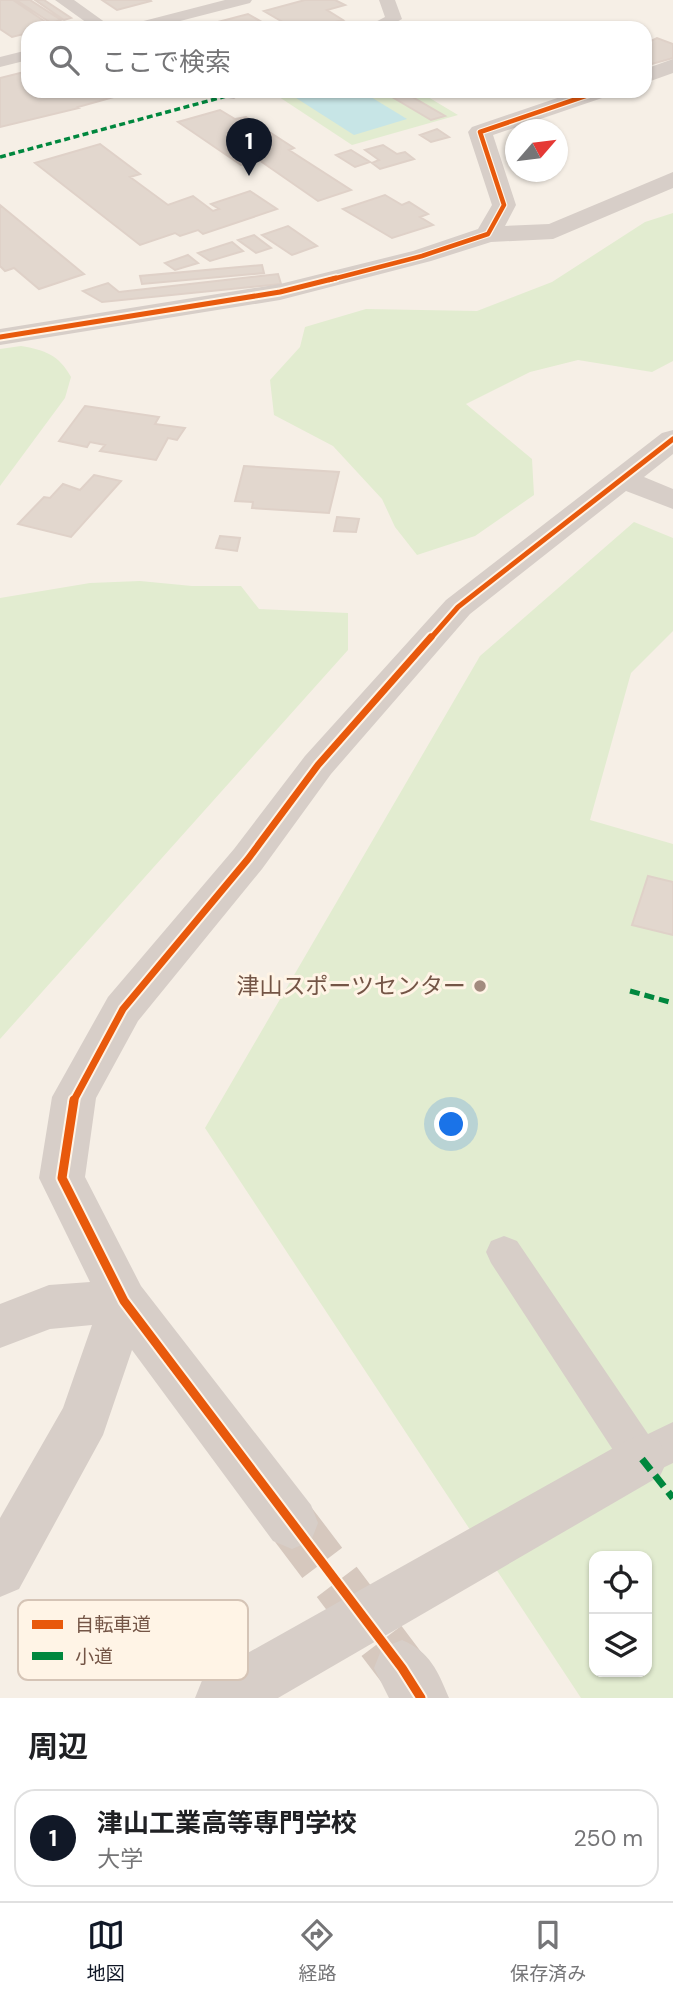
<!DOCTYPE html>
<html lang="ja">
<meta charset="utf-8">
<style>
body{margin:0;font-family:"DM Sans","Noto Sans JP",sans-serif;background:#f6f6f6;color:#202124}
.controls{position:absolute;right:21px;bottom:21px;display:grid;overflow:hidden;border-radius:14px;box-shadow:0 2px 5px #0004}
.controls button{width:63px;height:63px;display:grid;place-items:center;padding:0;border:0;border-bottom:2px solid #e0e0e0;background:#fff;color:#202124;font:35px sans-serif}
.compass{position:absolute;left:505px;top:119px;width:63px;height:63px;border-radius:50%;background:#fff;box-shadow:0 2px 5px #0004;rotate:62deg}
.you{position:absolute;left:452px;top:1125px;width:24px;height:24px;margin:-18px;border:5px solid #fff;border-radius:50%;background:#1a73e8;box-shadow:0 0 0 10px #1a73e833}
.badge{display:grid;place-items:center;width:46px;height:46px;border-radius:50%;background:#111827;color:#fff;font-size:23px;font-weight:700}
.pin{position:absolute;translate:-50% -58px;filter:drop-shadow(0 2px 4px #0008)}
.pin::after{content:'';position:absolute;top:37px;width:24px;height:21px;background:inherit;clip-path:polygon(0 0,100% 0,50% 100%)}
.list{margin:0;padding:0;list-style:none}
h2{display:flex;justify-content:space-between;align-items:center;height:91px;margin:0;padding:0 28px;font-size:30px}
h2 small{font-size:23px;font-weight:400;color:#757577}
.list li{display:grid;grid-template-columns:46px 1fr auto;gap:21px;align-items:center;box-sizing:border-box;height:98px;margin:0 14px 14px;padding:0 14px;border:2px solid #e0e0e0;border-radius:21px}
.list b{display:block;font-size:26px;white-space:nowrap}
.list p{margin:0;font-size:23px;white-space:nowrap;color:#757577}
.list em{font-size:23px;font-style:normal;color:#757577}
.icon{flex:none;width:38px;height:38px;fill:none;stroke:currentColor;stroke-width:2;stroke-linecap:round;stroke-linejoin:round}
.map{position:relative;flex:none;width:673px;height:1698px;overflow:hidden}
.search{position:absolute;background:#fff;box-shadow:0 2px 5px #0004;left:21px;right:21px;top:21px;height:77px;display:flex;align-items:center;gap:18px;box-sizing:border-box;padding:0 24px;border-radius:21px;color:#757577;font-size:26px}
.sheet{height:203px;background:#fff}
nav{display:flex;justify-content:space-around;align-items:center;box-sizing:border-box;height:98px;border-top:2px solid #e0e0e0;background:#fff;font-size:19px;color:#757577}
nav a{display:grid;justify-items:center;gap:4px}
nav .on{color:#111827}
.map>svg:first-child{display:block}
.green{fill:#e2ecd0;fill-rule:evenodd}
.water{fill:#c7e5e6}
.building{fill:#e2d7ce;stroke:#dfd1c8;stroke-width:2}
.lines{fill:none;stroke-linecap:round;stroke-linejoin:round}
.minor-tunnel{stroke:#d6c8be;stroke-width:50;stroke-dasharray:50 24;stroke-linecap:butt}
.service{fill:#d7cec8;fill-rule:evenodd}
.minor{fill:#d7cec8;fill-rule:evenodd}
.tertiary{fill:#d7cec8;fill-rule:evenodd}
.quiet-far2{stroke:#00873e;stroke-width:3.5;stroke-dasharray:6 3.5;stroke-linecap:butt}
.quiet-far1{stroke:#00873e;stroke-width:5;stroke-dasharray:10 5;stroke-linecap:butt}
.quiet{stroke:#00873e;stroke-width:7;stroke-dasharray:14 7;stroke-linecap:butt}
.cycleway-far3-casing{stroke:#fff4e6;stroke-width:7}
.cycleway-far2-casing{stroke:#fff4e6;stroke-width:9}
.cycleway-far1-casing{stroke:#fff4e6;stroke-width:11}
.cycleway-casing{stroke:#fff4e6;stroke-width:13}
.cycleway-far3{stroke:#e8590c;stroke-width:4.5}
.cycleway-far2{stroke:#e8590c;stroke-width:5}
.cycleway-far1{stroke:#e8590c;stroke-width:7}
.cycleway{stroke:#e8590c;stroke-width:9}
.poi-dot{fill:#a28b7e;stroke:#fff4e6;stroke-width:2.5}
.labels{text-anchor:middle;stroke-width:6;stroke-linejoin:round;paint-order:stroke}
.poi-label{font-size:23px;fill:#745546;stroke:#fff4e6;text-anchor:end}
.key{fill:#fff4e6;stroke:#d5c4b6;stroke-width:2}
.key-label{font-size:19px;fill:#745546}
</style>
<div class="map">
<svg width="673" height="1698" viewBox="0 0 673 1698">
<rect width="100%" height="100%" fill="#f6efe6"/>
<!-- green -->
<path class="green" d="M 270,91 L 418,91 L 458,115 L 352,145 Z
M 673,213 L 673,361 L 652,372 L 578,360 L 530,372 L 466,404 L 532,459 L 534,495 L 475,536 L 417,555 L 395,527 L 382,499 L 333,446 L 274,415 L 270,380 L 300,347 L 305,327 L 366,309 L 477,311 L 552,282 L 645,222 Z
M 21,346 C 45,350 59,355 71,377 L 65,398 L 0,486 L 0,349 Z
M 634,522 L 673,538 L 673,631 L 631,673 L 590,820 L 673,844 L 673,1698 L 581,1698 L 205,1128 L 480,656 ZM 594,1556 L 647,1556 L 647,1672 L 594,1672 Z
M 140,581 L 192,586 L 241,586 L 259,609 L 348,613 L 348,650 L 0,1039 L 0,598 L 90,583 Z"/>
<!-- water -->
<path class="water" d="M 311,91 L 361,91 L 407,119 L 354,135 L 293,96 Z"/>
<!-- building -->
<path class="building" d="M 0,0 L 13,0 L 53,27 L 28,28 L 28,33 L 12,37 L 0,29 Z
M 16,0 L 30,0 L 61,20 L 51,23 Z
M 35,0 L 44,0 L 71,18 L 64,20 Z
M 102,0 L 150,0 L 151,1 L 117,10 Z
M 305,0 L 335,0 L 345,5 L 327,10 L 343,20 L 319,26 L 316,23 L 293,28 L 264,11 Z
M 248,14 L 272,28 L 195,28 Z
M 645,38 L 651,41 L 657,38 L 673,44 L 673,58 L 645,66 Z
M 28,71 L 28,91 L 135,91 L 78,107 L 79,108 L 0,127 L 0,78 Z
M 382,91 L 402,91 L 445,116 L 431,120 Z
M 220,110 L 235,119 L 246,117 L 294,148 L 289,150 L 351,190 L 318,201 L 259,160 L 241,165 L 178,122 Z
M 437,129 L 449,137 L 431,142 L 420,135 Z
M 100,144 L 140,174 L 130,177 L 168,205 L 193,196 L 213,211 L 219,209 L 211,204 L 250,191 L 277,209 L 203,234 L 198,230 L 180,236 L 175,233 L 140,245 L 35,163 Z
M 383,145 L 397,154 L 405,152 L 414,159 L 380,169 L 372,163 L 379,160 L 365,150 Z
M 351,150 L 370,162 L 355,167 L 336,155 Z
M 385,195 L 402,205 L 409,202 L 428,214 L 420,217 L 433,225 L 392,238 L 343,209 Z
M 0,205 L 84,274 L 39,289 L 14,268 L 5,271 L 0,266 Z
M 288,226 L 317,246 L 292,255 L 262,235 Z
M 254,235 L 271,248 L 256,253 L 238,240 Z
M 232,242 L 243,251 L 210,261 L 198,253 Z
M 188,255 L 198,263 L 175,270 L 165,263 Z
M 262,265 L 264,273 L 142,284 L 140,276 Z
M 278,274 L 281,284 L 102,302 L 83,291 L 108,283 L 119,292 Z
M 85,406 L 159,417 L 155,424 L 185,428 L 177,440 L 168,438 L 156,460 L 100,451 L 105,445 L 90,442 L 87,447 L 59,441 Z
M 244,466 L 339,472 L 329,513 L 252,508 L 253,502 L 235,501 Z
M 94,475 L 121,481 L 71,537 L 18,524 L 44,497 L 50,498 L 63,484 L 80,490 Z
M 337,517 L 359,519 L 356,532 L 334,531 Z
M 220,536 L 240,538 L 237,551 L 216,548 Z
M 648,876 L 673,882 L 673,935 L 632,925 Z"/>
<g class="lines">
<!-- minor-tunnel -->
<path class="minor-tunnel" d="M 292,1523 L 402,1668"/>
<!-- service -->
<path class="service" d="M 55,0 L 74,0 L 113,28 L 94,28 Z
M 225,0 L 252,0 L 250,3 L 153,28 L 126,28 L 128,25 Z
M 379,0 L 395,0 L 402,19 L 386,28 L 364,28 L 385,17 Z
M 28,50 L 28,60 L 0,67 L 0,57 Z
M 227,91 L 247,91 L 234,99 L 228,98 L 225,94 Z
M 504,1236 L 517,1241 L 648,1434 L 673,1422 L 673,1463 L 642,1478 L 628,1473 L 491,1263 L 486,1252 L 491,1241 Z"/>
<!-- minor -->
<path class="minor" d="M 673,59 L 673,73 L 645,83 L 645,69 Z
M 578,91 L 611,91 L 608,96 L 493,135 L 516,205 L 505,226 L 549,224 L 673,172 L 673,188 L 553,239 L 491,242 L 431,261 L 280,300 L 0,345 L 0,329 L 280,284 L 413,251 L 478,229 L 492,205 L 468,132 L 472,127 Z
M 673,430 L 673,454 L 644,477 L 673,489 L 673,509 L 626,491 L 470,614 L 331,774 L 262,869 L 138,1021 L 96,1098 L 85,1177 L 141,1286 L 311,1505 L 318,1523 L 311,1541 L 292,1549 L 273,1541 L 132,1350 L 103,1435 L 19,1589 L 0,1597 L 0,1518 L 63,1408 L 92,1325 L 50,1329 L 0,1348 L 0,1304 L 49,1285 L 90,1282 L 39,1178 L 52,1097 L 108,997 L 234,849 L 305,756 L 446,600 L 662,433 Z
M 402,1640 C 430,1652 438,1671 449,1698 L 389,1698 L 374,1668 L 382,1648 Z"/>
<!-- tertiary -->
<path class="tertiary" d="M 642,1434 L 660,1442 L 668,1459 L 660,1476 L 278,1698 L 195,1698 L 203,1678 L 624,1442 Z"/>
<!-- quiet-far2 -->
<path class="quiet-far2" d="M 0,157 L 234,94"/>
<!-- quiet-far1 -->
<path class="quiet-far1" d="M 630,991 L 673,1003"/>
<!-- quiet -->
<path class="quiet" d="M 642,1459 L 673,1498"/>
<!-- cycleway-far3 casing -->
<g class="cycleway-far3-casing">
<path id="cycleway-far3" d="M 329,280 L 422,256 L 488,234 L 504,205 L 480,132 L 600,91"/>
</g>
<!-- cycleway-far2 casing -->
<g class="cycleway-far2-casing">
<path id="cycleway-far2" d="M 0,337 L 280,292 L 336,278
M 430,639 L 458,607 L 673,439"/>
</g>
<!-- cycleway-far1 casing -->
<g class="cycleway-far1-casing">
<path id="cycleway-far1" d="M 73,1102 L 123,1009 L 248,859 L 318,765 L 431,637"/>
</g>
<!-- cycleway casing -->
<g class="cycleway-casing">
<path id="cycleway" d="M 74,1100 L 62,1178 L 124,1301 L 402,1668 L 421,1698"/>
</g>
<!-- cycleway-far3 -->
<use href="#cycleway-far3" class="cycleway-far3"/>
<!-- cycleway-far2 -->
<use href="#cycleway-far2" class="cycleway-far2"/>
<!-- cycleway-far1 -->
<use href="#cycleway-far1" class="cycleway-far1"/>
<!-- cycleway -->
<use href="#cycleway" class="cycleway"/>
</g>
<!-- markers -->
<circle class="poi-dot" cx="480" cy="986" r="7"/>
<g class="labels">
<!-- poi labels -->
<g class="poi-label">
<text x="466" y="994">津山スポーツセンター</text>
</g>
</g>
<!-- legend -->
<rect x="18" y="1600" width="230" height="80" rx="10" class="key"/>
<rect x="32" y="1620" width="31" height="9" fill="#e8590c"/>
<rect x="32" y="1652" width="31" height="8" fill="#00873e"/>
<g class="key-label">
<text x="75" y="1631">自転車道</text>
<text x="75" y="1663">小道</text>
</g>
</svg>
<div class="controls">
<button><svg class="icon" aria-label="locate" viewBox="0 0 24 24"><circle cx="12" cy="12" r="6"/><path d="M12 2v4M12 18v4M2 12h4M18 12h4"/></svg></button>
<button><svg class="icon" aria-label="layers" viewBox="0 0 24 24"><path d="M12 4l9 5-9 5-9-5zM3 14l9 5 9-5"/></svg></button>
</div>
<svg class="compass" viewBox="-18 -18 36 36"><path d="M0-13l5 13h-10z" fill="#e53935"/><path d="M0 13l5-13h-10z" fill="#757577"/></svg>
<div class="you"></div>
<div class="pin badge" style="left:249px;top:176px">1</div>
<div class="search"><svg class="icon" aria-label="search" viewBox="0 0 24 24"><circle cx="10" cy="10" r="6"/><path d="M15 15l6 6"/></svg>ここで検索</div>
</div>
<section class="sheet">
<h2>周辺<small></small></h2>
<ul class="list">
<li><span class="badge">1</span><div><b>津山工業高等専門学校</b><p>大学</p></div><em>250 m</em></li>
</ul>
</section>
<nav>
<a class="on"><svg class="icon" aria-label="map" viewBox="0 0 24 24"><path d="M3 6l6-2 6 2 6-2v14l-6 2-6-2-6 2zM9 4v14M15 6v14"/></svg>地図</a>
<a><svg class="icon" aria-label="directions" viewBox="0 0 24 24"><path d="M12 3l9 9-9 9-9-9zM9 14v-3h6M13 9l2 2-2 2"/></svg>経路</a>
<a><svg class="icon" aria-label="saved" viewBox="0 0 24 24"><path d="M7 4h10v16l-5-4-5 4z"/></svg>保存済み</a>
</nav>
